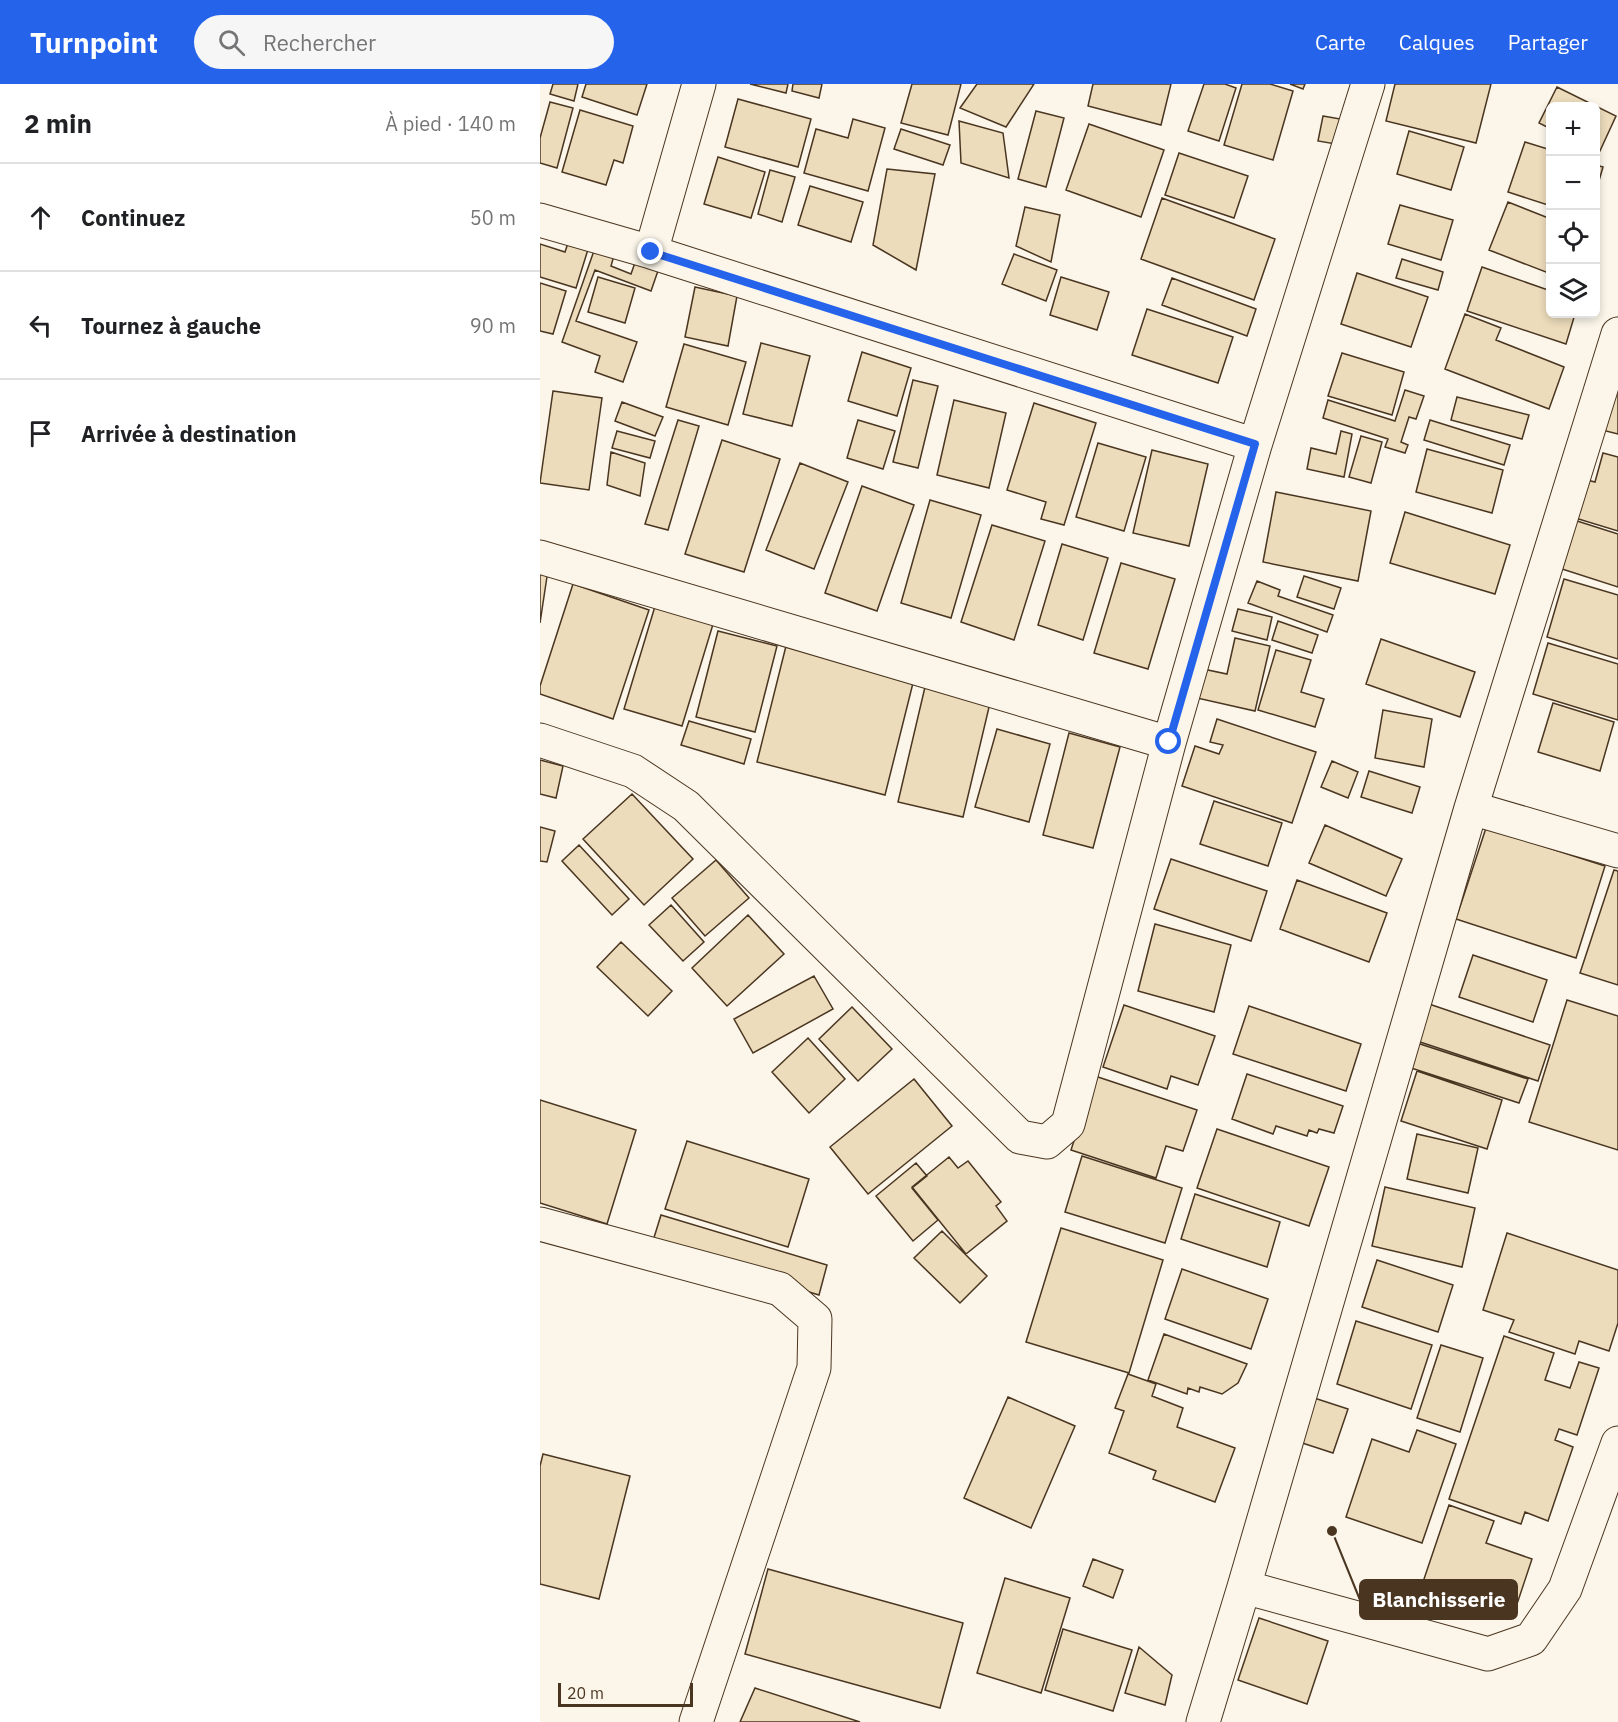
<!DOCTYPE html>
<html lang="fr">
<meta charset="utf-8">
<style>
body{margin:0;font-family:"IBM Plex Sans",sans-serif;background:#f6f6f6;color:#202124}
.controls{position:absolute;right:18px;top:18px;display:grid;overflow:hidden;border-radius:9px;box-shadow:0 3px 9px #0003}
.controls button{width:54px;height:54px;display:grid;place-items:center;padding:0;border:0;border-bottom:2px solid #e0e0e0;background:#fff;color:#202124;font:30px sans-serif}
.scale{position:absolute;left:18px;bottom:15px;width:135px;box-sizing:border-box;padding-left:6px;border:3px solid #4a3520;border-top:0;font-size:16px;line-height:21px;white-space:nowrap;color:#4a3520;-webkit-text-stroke:4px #fbf6e9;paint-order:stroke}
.stop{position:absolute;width:18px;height:18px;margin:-14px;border:4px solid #2563eb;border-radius:50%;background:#fff}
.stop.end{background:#2563eb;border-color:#fff;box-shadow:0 2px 6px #0008}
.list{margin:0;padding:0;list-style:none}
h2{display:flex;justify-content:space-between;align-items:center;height:78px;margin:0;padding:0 24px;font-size:26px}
h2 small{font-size:20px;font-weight:400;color:#757577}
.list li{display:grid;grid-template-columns:39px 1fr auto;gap:18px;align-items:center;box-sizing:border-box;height:108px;padding:0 24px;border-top:2px solid #e0e0e0}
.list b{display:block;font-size:22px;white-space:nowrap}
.list em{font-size:20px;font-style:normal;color:#757577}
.icon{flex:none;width:33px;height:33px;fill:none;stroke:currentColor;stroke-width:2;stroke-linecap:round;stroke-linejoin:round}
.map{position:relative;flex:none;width:1078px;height:1638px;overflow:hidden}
header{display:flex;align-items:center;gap:36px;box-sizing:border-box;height:84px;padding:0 30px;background:#2563eb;color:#fff}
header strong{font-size:28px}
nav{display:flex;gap:33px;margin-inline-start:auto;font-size:21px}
.search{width:420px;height:54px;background:#f6f6f6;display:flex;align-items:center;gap:15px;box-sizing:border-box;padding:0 21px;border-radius:33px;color:#757577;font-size:22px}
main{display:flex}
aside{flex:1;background:#fff}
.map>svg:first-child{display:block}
.building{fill:#ecdcbc;stroke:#4a3520;stroke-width:1.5}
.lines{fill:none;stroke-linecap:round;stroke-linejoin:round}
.minor-casing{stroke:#4a3520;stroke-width:35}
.minor{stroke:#fbf6e9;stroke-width:33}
.route{stroke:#2563eb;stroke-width:8}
.leader{fill:none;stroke:#4a3520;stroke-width:2}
.callout-dot{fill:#4a3520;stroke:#fbf6e9;stroke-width:2}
.callout{fill:#4a3520;stroke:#4a3520;stroke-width:2}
.callout-label{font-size:21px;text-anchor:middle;font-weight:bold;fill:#fff}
</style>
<header>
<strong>Turnpoint</strong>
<div class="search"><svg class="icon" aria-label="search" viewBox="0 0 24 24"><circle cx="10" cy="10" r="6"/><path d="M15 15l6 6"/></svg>Rechercher</div>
<nav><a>Carte</a><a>Calques</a><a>Partager</a></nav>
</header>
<main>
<aside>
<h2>2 min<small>À pied · 140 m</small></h2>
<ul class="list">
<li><svg class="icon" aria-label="ahead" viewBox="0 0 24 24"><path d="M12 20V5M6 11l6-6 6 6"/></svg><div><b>Continuez</b></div><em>50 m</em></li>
<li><svg class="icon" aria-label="left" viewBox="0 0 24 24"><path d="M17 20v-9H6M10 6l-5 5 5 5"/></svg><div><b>Tournez à gauche</b></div><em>90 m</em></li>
<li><svg class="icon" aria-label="arrive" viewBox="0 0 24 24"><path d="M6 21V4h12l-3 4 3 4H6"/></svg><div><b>Arrivée à destination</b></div></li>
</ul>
</aside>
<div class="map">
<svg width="1078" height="1638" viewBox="0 0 1078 1638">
<rect width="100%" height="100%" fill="#fbf6e9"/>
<!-- building -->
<path class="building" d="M 13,0 L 38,0 L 34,17 L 10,10 Z
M 46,0 L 107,0 L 97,31 L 42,13 Z
M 210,0 L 248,0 L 246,9 Z
M 253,0 L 282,0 L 279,14 L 252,7 Z
M 372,0 L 421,0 L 408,51 L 361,39 Z
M 437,0 L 494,0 L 466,43 L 420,24 Z
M 553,0 L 631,0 L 621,41 L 548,22 Z
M 664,0 L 685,0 L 696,4 L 679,57 L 648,47 Z
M 702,0 L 730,0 L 753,7 L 733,76 L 684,61 Z
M 750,0 L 765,0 L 763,5 Z
M 855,0 L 951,0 L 936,59 L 846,37 Z
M 1017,3 L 1076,32 L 1059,69 L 1056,67 L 1056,22 L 1011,22 L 1011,45 L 999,39 Z
M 198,15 L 271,35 L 258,83 L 185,63 Z
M 10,18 L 33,24 L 17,84 L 0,79 L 0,54 Z
M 40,26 L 93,42 L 83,79 L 74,76 L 66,101 L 22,88 Z
M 496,27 L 524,34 L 506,103 L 478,95 Z
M 783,32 L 812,37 L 807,62 L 778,57 Z
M 313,35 L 345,44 L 328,107 L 264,89 L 276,45 L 308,54 Z
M 419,37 L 463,49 L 469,94 L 421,79 Z
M 549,40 L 624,66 L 601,133 L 526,106 Z
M 361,45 L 410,61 L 403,81 L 354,65 Z
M 869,47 L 924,63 L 911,106 L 857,90 Z
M 985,58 L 1011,66 L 1011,122 L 968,108 Z
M 639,69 L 708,92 L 694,134 L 625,111 Z
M 178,73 L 225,88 L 211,134 L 164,120 Z
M 1056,81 L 1063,83 L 1056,107 Z
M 347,85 L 395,90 L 376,186 L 333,161 Z
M 230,86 L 255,93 L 242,138 L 218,130 Z
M 270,102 L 323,118 L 311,158 L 258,141 Z
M 622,114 L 735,155 L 714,216 L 601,175 Z
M 968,118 L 1011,135 L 1011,190 L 949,166 Z
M 860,121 L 913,136 L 901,176 L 848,160 Z
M 485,123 L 520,131 L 511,178 L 476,162 Z
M 30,153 L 50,159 L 36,204 L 0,193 L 0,160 L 25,168 Z
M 56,161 L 75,168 L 71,182 L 91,190 L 97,173 L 120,181 L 111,207 L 55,186 L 36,237 L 97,258 L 83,298 L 55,288 L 60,272 L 22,258 Z
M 474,170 L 517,186 L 506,217 L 462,200 Z
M 862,175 L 903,188 L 898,206 L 856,194 Z
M 942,183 L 1011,207 L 1011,230 L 1035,230 L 1026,260 L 927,227 Z
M 817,189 L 888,213 L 871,263 L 801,240 Z
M 58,193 L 95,204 L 85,239 L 48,228 Z
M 521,193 L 569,208 L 557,246 L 510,231 Z
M 632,194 L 716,225 L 707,252 L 622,221 Z
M 0,199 L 26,207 L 13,250 L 0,247 Z
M 155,203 L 197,212 L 188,262 L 145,253 Z
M 607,225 L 693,253 L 678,299 L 592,271 Z
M 925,230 L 961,244 L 956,256 L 1024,283 L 1009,325 L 905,285 Z
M 221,259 L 270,272 L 252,342 L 203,330 Z
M 144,260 L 206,278 L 188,341 L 126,323 Z
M 322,268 L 371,284 L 357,332 L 308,317 Z
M 802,269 L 864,288 L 852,331 L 788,312 Z
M 373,296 L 398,302 L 378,384 L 353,378 Z
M 1078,298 L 1078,350 L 1062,346 Z
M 865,306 L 884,312 L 876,335 L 869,333 L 861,358 L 868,361 L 865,369 L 845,363 L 848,355 L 783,334 L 788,316 L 855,337 Z
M 13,307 L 62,314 L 49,406 L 0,399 Z
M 917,313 L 989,331 L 982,355 L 911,336 Z
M 414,316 L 466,329 L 449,404 L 397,391 Z
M 82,318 L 123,333 L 115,352 L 75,337 Z
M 494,319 L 556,339 L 524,441 L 501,435 L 506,418 L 467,406 Z
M 138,336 L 159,342 L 128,446 L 105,440 Z
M 318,336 L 355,347 L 343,385 L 307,374 Z
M 890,336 L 970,361 L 964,381 L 884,356 Z
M 77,347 L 115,357 L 110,374 L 72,364 Z
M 801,347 L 812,350 L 804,393 L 767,385 L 771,364 L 796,370 Z
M 821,352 L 842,358 L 831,399 L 809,393 Z
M 182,356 L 240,375 L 204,488 L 145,470 Z
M 558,359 L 606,373 L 584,447 L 536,433 Z
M 887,365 L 963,386 L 952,429 L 876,408 Z
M 612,366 L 668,380 L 649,462 L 593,449 Z
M 71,368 L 105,379 L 100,412 L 67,401 Z
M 1063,369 L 1078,373 L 1078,447 L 1032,433 L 1043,395 L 1055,398 Z
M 260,379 L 308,398 L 274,485 L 226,466 Z
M 322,402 L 374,421 L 337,527 L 285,509 Z
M 736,408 L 831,427 L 818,497 L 723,478 Z
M 390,416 L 441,431 L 411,534 L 361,519 Z
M 865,428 L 970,461 L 955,510 L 850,479 Z
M 1034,436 L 1078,450 L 1078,503 L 1019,484 Z
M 452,441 L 505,457 L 474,556 L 421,538 Z
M 522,460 L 568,474 L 543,556 L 498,541 Z
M 581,479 L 635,495 L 608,585 L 554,569 Z
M 0,485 L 8,486 L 0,539 Z
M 764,492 L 801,504 L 794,525 L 757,513 Z
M 1024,495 L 1078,511 L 1078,575 L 1007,553 Z
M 717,497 L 740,506 L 738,512 L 793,531 L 787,548 L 708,519 Z
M 33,500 L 109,526 L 73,635 L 0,610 L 0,602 Z
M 116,519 L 174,537 L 142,642 L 84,625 Z
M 698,525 L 732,533 L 727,556 L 692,547 Z
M 738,537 L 778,551 L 772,569 L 732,556 Z
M 178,547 L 237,562 L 215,648 L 156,633 Z
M 695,554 L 730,562 L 715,627 L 657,614 L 663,585 L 687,590 Z
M 841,555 L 935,588 L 920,633 L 826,600 Z
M 1008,559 L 1078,580 L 1078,636 L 993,610 Z
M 246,562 L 374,595 L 345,711 L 217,678 Z
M 736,566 L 771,576 L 761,608 L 784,615 L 775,643 L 718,626 Z
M 385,603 L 450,619 L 423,733 L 358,718 Z
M 1013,619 L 1074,638 L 1060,687 L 998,668 Z
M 843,626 L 892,635 L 884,683 L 835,674 Z
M 677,635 L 776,668 L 752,739 L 642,702 L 655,662 L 679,670 L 683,661 L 670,658 Z
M 149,637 L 211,655 L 204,680 L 141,661 Z
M 457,645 L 510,660 L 489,738 L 435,723 Z
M 529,649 L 580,663 L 553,764 L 503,751 Z
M 0,676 L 23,682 L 16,714 L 0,710 Z
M 792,677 L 818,688 L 808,714 L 781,703 Z
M 829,687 L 880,703 L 872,729 L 821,713 Z
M 92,710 L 153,775 L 104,821 L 43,755 Z
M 674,717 L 742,739 L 728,782 L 660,760 Z
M 785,741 L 862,775 L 846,812 L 769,779 Z
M 0,743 L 15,747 L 7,778 L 0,777 Z
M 946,744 L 1065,782 L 1036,874 L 916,835 Z
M 39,761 L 89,815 L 72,831 L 22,777 Z
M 631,775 L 727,807 L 711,857 L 614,825 Z
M 176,776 L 209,814 L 165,852 L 132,814 Z
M 1074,786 L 1078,787 L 1078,901 L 1040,889 Z
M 757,796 L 847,829 L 829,878 L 740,845 Z
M 131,821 L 164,858 L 143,877 L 109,841 Z
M 208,831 L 244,870 L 187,922 L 152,884 Z
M 615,840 L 691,861 L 674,928 L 598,907 Z
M 81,858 L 132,907 L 108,932 L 57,883 Z
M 933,871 L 1007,896 L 993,938 L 919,913 Z
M 274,892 L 293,925 L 213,969 L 194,935 Z
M 1027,916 L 1078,932 L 1078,1066 L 989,1038 Z
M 889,920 L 1010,961 L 998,997 L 877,957 Z
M 584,921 L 675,952 L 658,1001 L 631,992 L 627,1005 L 563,983 Z
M 709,922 L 821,960 L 806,1007 L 693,970 Z
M 312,923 L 352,965 L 318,997 L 279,955 Z
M 268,954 L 305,995 L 269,1029 L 232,988 Z
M 877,959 L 988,995 L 979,1019 L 868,983 Z
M 877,987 L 962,1016 L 947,1065 L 861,1037 Z
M 707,990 L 803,1022 L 794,1049 L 779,1045 L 777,1049 L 769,1046 L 767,1052 L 736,1042 L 733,1050 L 692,1035 Z
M 555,992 L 657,1026 L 643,1067 L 626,1062 L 616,1094 L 531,1066 Z
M 374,995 L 412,1042 L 328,1110 L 290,1063 Z
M 0,1016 L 96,1046 L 67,1140 L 0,1119 Z
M 677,1045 L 789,1083 L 769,1142 L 657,1104 Z
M 877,1050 L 938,1064 L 928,1109 L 867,1095 Z
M 147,1057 L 269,1095 L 248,1163 L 125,1125 Z
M 542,1072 L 642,1104 L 625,1159 L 525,1128 Z
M 409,1073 L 418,1084 L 428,1077 L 461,1118 L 456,1122 L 467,1137 L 426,1170 L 372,1103 Z
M 376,1079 L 387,1092 L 372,1104 L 398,1136 L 373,1157 L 336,1112 Z
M 845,1103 L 935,1124 L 922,1183 L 832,1162 Z
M 655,1110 L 740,1138 L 727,1183 L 641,1155 Z
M 121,1131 L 287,1181 L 279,1211 L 112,1160 Z
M 521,1144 L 623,1176 L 589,1289 L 486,1258 Z
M 402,1147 L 447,1192 L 420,1219 L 374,1174 Z
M 967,1149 L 1078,1186 L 1078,1239 L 1069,1267 L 1039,1257 L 1035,1270 L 969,1248 L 974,1236 L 943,1226 Z
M 837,1176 L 913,1201 L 898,1248 L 822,1223 Z
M 642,1185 L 728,1215 L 711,1265 L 625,1235 Z
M 816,1237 L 892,1261 L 871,1325 L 797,1300 Z
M 624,1250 L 707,1280 L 698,1299 L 682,1310 L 660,1303 L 659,1308 L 648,1304 L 647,1310 L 608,1296 Z
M 964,1252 L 1014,1269 L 1005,1296 L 1030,1304 L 1039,1278 L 1059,1284 L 1037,1351 L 1019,1345 L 1015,1356 L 1033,1363 L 1008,1437 L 985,1428 L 981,1440 L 909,1415 Z
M 901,1261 L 943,1274 L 920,1348 L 877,1334 Z
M 588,1290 L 616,1300 L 612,1312 L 643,1324 L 637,1343 L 695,1364 L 675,1418 L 613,1395 L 616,1387 L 569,1369 L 584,1327 L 575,1324 Z
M 765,1311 L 808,1325 L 793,1369 L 750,1355 Z
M 468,1313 L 535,1342 L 491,1444 L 424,1414 Z
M 877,1346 L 916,1360 L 882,1459 L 806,1433 L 832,1355 L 869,1368 Z
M 3,1370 L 90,1392 L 59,1515 L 0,1500 L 0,1382 Z
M 909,1421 L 954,1437 L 946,1459 L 992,1475 L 974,1529 L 883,1498 Z
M 553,1475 L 583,1486 L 573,1514 L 543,1502 Z
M 228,1485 L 423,1539 L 400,1624 L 205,1570 Z
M 465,1494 L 530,1514 L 501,1609 L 437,1589 Z
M 719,1534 L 788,1557 L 767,1620 L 698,1596 Z
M 523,1545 L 592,1566 L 573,1627 L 505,1606 Z
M 599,1563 L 632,1591 L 625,1621 L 585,1609 Z
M 215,1604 L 320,1638 L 200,1638 Z"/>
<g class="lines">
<!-- minor casing -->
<g class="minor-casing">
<path id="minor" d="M 0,136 L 111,168 L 715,361
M 111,168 L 159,0
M 0,473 L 629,659
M 0,656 L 93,687 L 146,722 L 480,1053 L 507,1058 L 528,1040 L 629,659 L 715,361 L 828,0
M 931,724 L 1078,767
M 0,1140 L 240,1205 L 275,1235 L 274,1284 L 156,1638
M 704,1503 L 948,1570 L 991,1555 L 1025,1505 L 1078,1359
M 663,1638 L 704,1503 L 931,724 L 1078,250"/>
</g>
<!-- minor -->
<use href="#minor" class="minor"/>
</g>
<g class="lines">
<!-- route -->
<path class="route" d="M 111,168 L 715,360 L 629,658"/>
</g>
<!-- callouts -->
<path class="leader" d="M792 1447L820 1516"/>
<circle class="callout-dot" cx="792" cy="1447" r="6"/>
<rect class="callout" x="820" y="1496" width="157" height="39" rx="6"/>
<g class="callout-label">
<text x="899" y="1523">Blanchisserie</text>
</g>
</svg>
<div class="controls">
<button>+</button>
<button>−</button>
<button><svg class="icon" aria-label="locate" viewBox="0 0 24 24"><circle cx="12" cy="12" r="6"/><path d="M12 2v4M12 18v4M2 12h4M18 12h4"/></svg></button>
<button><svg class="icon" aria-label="layers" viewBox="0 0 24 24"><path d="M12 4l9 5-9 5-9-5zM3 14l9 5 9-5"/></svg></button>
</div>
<div class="scale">20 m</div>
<div class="stop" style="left:629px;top:658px"></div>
<div class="stop end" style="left:111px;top:168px"></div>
</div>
</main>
